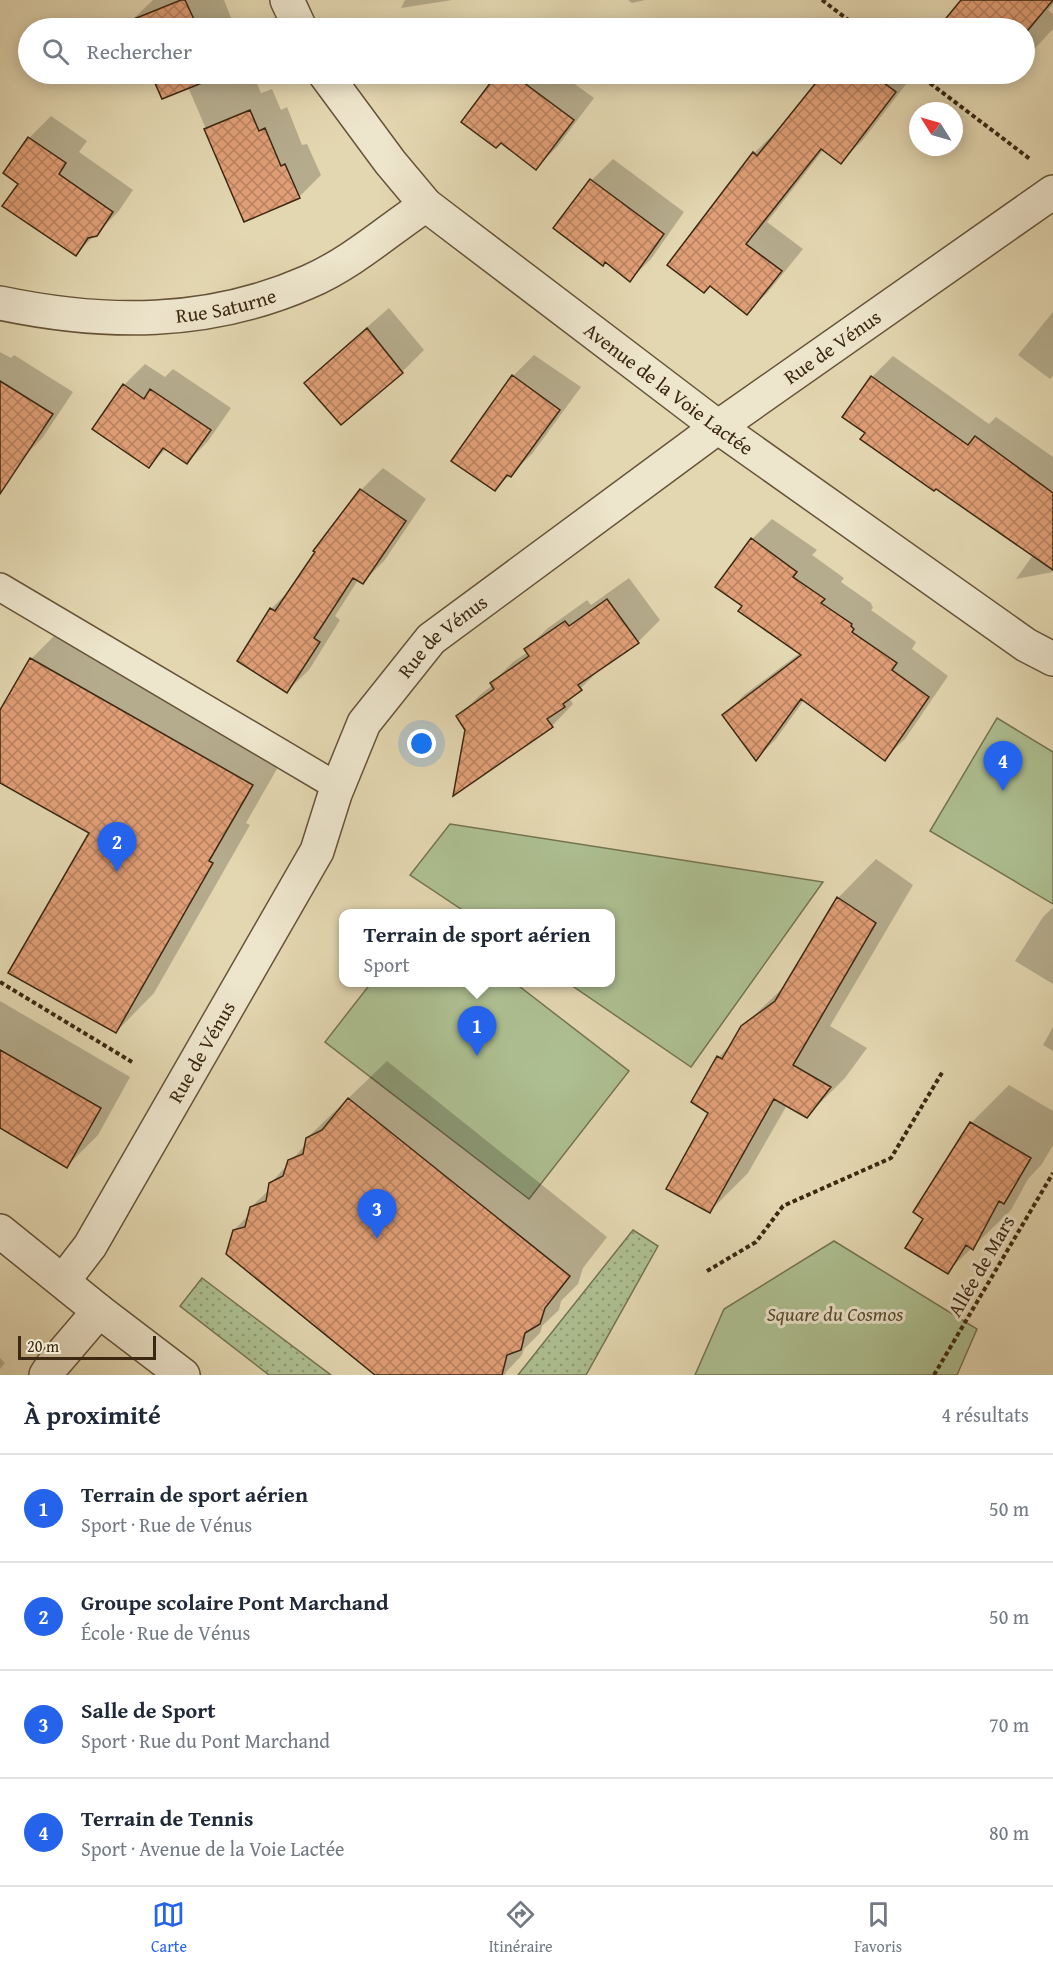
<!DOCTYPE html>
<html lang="fr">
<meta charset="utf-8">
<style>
body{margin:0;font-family:"Gentium Book Plus",serif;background:#f6f6f7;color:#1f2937}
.compass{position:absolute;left:909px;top:102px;width:54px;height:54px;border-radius:50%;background:#fff;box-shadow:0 3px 15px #0003;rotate:307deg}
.scale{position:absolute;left:18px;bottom:15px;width:138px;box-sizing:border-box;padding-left:6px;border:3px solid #3c2811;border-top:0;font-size:16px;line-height:21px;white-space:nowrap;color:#3c2811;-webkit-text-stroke:4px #ede5cc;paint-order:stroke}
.you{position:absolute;left:422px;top:744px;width:21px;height:21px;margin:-15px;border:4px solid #fff;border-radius:50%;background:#1a73e8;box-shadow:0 0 0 9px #1a73e833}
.badge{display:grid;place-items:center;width:39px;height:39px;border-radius:50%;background:#2563eb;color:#fff;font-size:20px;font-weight:700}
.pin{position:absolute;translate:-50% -50px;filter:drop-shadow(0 2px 3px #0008)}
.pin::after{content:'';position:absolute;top:32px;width:21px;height:18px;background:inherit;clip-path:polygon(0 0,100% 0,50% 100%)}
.popup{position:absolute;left:339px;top:909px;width:276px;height:78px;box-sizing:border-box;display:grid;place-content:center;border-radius:12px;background:#fff;filter:drop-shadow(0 2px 4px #0005);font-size:20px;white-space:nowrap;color:#747a83}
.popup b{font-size:22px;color:#1f2937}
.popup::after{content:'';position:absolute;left:50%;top:100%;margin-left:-12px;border:12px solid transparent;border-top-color:#fff}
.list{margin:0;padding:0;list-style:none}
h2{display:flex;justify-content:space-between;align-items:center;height:78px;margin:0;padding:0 24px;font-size:26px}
h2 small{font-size:20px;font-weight:400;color:#747a83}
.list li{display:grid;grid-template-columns:39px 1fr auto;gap:18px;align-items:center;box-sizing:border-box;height:108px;padding:0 24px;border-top:2px solid #e0e1e3}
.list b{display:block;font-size:22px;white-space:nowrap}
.list p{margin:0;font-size:20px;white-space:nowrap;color:#747a83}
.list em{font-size:20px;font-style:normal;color:#747a83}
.icon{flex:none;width:33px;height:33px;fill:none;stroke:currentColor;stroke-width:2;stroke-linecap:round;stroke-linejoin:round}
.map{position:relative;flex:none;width:1053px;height:1375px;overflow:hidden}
.search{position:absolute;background:#fff;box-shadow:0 3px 15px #0003;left:18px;right:18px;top:18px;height:66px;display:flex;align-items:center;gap:15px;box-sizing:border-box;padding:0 21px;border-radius:33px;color:#747a83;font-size:22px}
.sheet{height:510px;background:#fff}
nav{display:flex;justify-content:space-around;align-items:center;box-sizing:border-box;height:84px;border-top:2px solid #e0e1e3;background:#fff;font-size:16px;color:#747a83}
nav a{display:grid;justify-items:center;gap:3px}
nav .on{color:#2563eb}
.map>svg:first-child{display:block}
.grass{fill:url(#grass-dots);stroke:#747451;stroke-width:1.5}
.park{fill:#adbf91;stroke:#747451;stroke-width:1.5}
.shadow{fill:#0003}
.building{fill:url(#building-cross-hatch);stroke:#3c2811;stroke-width:1.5}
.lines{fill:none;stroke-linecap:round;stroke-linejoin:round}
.lane-casing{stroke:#665439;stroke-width:30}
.street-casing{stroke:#665439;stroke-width:36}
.path{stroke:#3c2811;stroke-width:4;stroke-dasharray:4.5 3;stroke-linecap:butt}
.lane{stroke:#ede5cc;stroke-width:27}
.street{stroke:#ede5cc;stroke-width:33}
.labels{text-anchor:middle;stroke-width:6;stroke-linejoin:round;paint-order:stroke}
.street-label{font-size:20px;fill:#3c2811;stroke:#ede5cc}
.park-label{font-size:20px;font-style:italic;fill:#584e31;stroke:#ede5cc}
</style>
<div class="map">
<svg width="1053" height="1375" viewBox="0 0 1053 1375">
<defs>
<pattern id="grass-dots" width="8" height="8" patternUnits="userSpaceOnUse" patternTransform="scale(1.5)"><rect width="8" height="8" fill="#adbf91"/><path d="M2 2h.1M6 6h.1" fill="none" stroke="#8e9b75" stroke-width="1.8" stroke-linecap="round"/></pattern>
<pattern id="building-cross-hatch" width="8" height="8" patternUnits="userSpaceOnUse" patternTransform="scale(1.5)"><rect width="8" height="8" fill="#e19f77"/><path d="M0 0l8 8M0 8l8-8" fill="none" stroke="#b88260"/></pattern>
</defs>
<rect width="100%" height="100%" fill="#e3d7b1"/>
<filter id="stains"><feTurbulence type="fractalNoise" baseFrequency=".00333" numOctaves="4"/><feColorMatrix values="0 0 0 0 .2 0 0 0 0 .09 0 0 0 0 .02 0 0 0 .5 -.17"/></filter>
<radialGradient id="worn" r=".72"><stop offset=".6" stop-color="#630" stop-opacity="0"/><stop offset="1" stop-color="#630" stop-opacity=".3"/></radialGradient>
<!-- grass -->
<path class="grass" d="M 633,1230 L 658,1246 L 586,1375 L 518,1375 Z
M 202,1278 L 331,1375 L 269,1375 L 180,1306 Z"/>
<!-- park -->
<path class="park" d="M 997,718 L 1053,752 L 1053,904 L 930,831 Z
M 450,824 L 823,882 L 691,1067 L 568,983 L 610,982 L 610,914 L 467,913 L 410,875 Z
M 371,983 L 515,983 L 629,1071 L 529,1199 L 325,1042 Z
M 834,1241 L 977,1329 L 957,1375 L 695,1375 L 724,1309 Z"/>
<!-- shadow -->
<path class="shadow" d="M 153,0 L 224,0 L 235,28 L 133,28 L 130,22 Z
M 405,0 L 452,0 L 401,8 Z
M 628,0 L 645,0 L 632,3 Z
M 963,0 L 1053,0 L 1053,4 L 1048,10 L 1053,14 L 1053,29 L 1024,60 L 1024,28 L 940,28 Z
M 153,74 L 253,74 L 261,93 L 272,89 L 281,110 L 287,107 L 302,145 L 307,144 L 321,175 L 299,197 L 245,220 L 188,87 L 163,97 Z
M 499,74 L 561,74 L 594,98 L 557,147 L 536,168 L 501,141 L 463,121 Z
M 825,74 L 914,74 L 862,141 L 841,162 L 824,149 L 767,222 L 803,249 L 768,292 L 747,313 L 710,285 L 754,153 L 776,132 L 777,133 Z
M 996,74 L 1011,74 L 1005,80 Z
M 51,116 L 87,141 L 79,152 L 133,190 L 118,212 L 76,254 L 20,183 L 29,138 Z
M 613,159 L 684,212 L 651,259 L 630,280 L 606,261 L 592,180 Z
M 389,308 L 424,350 L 402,372 L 341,423 L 306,383 L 328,361 Z
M 1053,312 L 1053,376 L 1050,379 L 1018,355 Z
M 0,352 L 11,358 L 14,355 L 73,392 L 43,437 L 22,459 L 0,445 Z
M 534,355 L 581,387 L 532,454 L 495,489 L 513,376 Z
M 893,356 L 989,424 L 996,417 L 1053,457 L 1053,572 L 1016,579 L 1033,555 L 867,433 L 872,377 Z
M 145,364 L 165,377 L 173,369 L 231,408 L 208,441 L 187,463 L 166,449 L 149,466 L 124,385 Z
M 383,468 L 426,499 L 384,561 L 363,582 L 358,580 L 335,616 L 340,620 L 309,670 L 287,691 L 271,609 L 292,588 L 361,490 Z
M 772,519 L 817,550 L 812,555 L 844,578 L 841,582 L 871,603 L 873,608 L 871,610 L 916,642 L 912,649 L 948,676 L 905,739 L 884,759 L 804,700 L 776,739 L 756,759 L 724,715 L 744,695 L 800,653 L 744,606 L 752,539 Z
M 629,578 L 660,620 L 638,642 L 602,667 L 570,699 L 573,704 L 552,726 L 467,729 L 458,717 L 480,695 L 493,685 L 492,683 L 513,662 L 528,652 L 526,649 L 548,628 L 587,600 L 591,605 Z
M 70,620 L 290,746 L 246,823 L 250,825 L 154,993 L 116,1032 L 91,832 L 0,781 L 0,713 L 31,659 Z
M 876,859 L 913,885 L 830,1026 L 867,1048 L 845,1078 L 807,1116 L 787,1105 L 748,1173 L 710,1211 L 710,1112 L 693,1101 L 719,1057 L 734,1041 L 742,1027 L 787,984 L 838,898 Z
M 1053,907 L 1053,984 L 1015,961 L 1043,917 Z
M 0,1001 L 130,1077 L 98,1135 L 67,1166 L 0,1123 Z
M 1053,1027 L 1053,1051 L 1043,1045 Z
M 387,1061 L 607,1237 L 583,1268 L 578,1284 L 561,1301 L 559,1310 L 542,1326 L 540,1333 L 524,1349 L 522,1355 L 506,1372 L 505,1375 L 378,1375 L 227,1254 L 234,1230 L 249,1215 L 251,1207 L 269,1190 L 270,1184 L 306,1144 L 307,1138 Z
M 1009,1085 L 1053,1111 L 1053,1145 L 1042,1164 L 1028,1179 L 1011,1210 L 947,1272 L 925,1218 L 971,1123 Z
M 0,1358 L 5,1363 L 0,1369 Z"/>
<!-- building -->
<path class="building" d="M 181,0 L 185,0 L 198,28 L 132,28 L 129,21 Z
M 961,0 L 1053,0 L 1024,35 L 1024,28 L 938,28 Z
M 151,74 L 215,74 L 217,77 L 162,99 Z
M 497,74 L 512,74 L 574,120 L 536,170 L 501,143 L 496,148 L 461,122 Z
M 823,74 L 872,74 L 896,92 L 841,164 L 821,149 L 746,244 L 782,271 L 747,315 L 710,286 L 704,293 L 667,265 L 753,152 L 757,156 Z
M 250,110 L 259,131 L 265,128 L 281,166 L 285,164 L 300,198 L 244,222 L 204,129 Z
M 28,137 L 66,163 L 59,174 L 113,212 L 97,236 L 88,238 L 76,256 L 2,206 L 18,184 L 3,173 Z
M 590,179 L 664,234 L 630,282 L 605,262 L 603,266 L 553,228 Z
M 367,328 L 403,373 L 341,425 L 304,383 Z
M 512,375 L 560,410 L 511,477 L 507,475 L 495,491 L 451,461 Z
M 871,376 L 968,445 L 975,436 L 1053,493 L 1053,570 L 936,489 L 934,491 L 860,439 L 865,433 L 842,417 Z
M 0,381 L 53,414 L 0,494 Z
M 123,384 L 144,399 L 150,389 L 211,430 L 187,464 L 163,448 L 149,468 L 92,429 Z
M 360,489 L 406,521 L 363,584 L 353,578 L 314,638 L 320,642 L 287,693 L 237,661 L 270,608 L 275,611 L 315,552 L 313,551 Z
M 751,538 L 797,572 L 793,577 L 825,599 L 821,603 L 852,624 L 851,626 L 854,629 L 852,632 L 897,663 L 892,670 L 929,697 L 885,761 L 801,699 L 756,761 L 722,715 L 801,655 L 738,611 L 742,606 L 715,587 Z
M 607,599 L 639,643 L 578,685 L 582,690 L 563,704 L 565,707 L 547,719 L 553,727 L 453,796 L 465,730 L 456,716 L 494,689 L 490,683 L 529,656 L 524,649 L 565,621 L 569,626 Z
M 30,658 L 253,785 L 209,861 L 213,863 L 116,1033 L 8,973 L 89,833 L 0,783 L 0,710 Z
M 837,897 L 876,923 L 793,1065 L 831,1087 L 807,1118 L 774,1099 L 710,1213 L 666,1189 L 708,1113 L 691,1102 L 717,1056 L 722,1059 L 741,1026 L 775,1001 Z
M 0,1050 L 101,1108 L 67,1168 L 0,1128 Z
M 348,1098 L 570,1276 L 545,1308 L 540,1324 L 525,1333 L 521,1350 L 507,1355 L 502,1375 L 375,1375 L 226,1254 L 233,1230 L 245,1227 L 250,1207 L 266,1201 L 269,1183 L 283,1176 L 288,1160 L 303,1154 L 306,1138 L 322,1130 Z
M 970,1122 L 1031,1158 L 1004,1204 L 999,1201 L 973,1250 L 966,1245 L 948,1274 L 905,1248 L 923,1219 L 913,1212 Z"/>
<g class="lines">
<!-- lane casing -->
<g class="lane-casing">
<path id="lane" d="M 0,587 L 338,787"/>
</g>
<!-- street casing -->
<g class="street-casing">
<g id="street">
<path d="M 287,0 L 300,28"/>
<path id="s1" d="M 325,74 L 390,162 L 426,205 L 718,427 L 1026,645 L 1053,659"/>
<path id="s2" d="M 0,303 C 105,325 208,326 308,282 C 352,263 387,231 426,205"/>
<path d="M 0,1231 L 99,1311 L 183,1375"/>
<path id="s3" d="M 63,1281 L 90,1246 L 317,851 L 335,794 L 364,723 L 431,639 L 718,427 L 1053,192"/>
<path d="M 46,1375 L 52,1366 L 99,1311"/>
</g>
</g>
<!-- path -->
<path class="path" d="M 822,0 L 859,28
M 918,74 L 1030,159
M 0,982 L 132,1062
M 707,1271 L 756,1242 L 783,1206 L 891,1158 L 943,1071
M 934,1375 L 1053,1173"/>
<!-- lane -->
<use href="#lane" class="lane"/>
<!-- street -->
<use href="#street" class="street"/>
</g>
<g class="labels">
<!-- street labels -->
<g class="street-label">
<text dy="7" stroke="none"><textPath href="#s2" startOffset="228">Rue Saturne</textPath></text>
<text dy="7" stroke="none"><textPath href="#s3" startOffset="1240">Rue de Vénus</textPath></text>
<text dy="7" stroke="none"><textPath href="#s1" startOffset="470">Avenue de la Voie Lactée</textPath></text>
<text dy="7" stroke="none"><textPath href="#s3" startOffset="754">Rue de Vénus</textPath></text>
<text dy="7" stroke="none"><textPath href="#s3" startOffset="268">Rue de Vénus</textPath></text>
<text transform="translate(981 1266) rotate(-60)" y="7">Allée de Mars</text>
</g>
<!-- park labels -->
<g class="park-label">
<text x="835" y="1321">Square du Cosmos</text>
</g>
</g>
<rect width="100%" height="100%" filter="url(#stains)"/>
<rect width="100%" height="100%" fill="url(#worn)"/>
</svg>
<svg class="compass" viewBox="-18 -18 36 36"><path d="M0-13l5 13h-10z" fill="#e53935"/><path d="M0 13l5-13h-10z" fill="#747a83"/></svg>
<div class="scale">20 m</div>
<div class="you"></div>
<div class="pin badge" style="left:477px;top:1056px">1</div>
<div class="popup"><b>Terrain de sport aérien</b>Sport</div>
<div class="pin badge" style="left:117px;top:872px">2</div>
<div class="pin badge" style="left:377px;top:1239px">3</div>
<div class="pin badge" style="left:1003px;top:791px">4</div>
<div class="search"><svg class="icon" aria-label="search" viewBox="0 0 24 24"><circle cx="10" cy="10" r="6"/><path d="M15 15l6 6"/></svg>Rechercher</div>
</div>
<section class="sheet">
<h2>À proximité<small>4 résultats</small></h2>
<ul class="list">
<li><span class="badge">1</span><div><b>Terrain de sport aérien</b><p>Sport · Rue de Vénus</p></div><em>50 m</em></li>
<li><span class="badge">2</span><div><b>Groupe scolaire Pont Marchand</b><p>École · Rue de Vénus</p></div><em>50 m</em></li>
<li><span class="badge">3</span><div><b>Salle de Sport</b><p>Sport · Rue du Pont Marchand</p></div><em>70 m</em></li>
<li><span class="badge">4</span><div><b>Terrain de Tennis</b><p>Sport · Avenue de la Voie Lactée</p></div><em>80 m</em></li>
</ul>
</section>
<nav>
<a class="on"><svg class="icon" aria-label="map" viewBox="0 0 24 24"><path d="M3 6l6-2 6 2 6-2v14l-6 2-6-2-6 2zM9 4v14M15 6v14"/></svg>Carte</a>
<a><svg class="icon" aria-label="directions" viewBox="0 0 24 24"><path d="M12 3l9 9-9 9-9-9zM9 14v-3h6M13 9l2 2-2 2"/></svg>Itinéraire</a>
<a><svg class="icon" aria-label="saved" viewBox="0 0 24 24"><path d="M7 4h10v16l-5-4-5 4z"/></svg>Favoris</a>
</nav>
